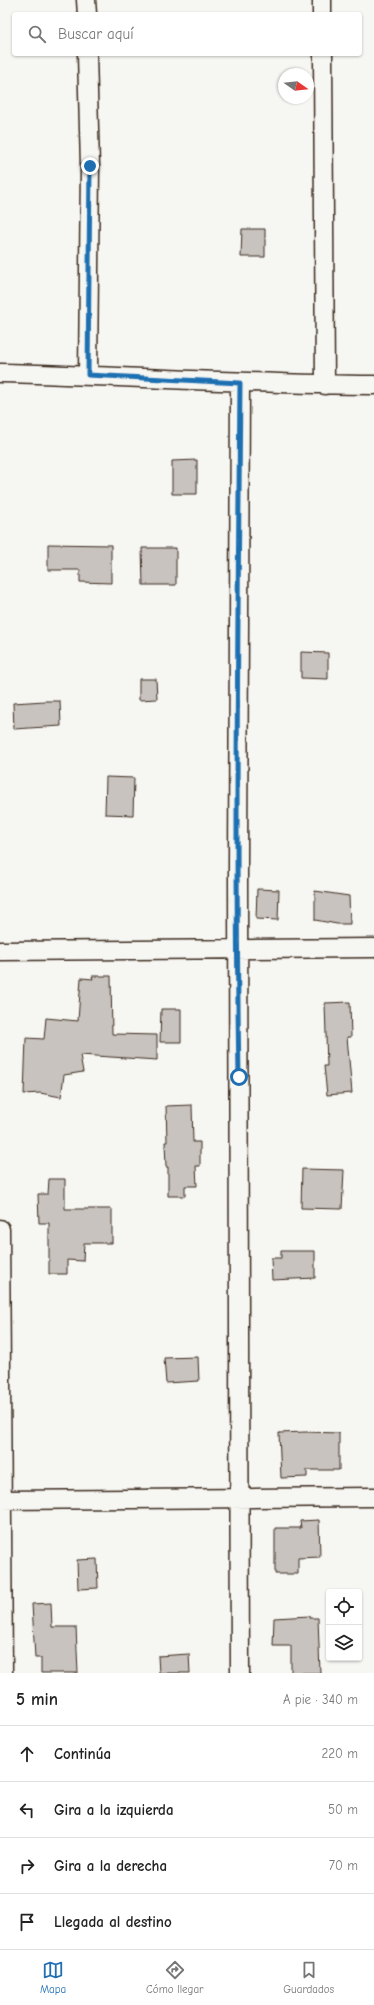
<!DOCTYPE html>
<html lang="es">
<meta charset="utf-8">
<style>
body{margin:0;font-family:"Comic Neue",sans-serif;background:#f6f6f6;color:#222}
.controls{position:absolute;right:12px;bottom:12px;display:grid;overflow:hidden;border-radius:4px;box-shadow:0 1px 3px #0004}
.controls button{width:36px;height:36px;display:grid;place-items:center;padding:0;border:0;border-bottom:1px solid #e0e0e0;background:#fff;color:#222;font:20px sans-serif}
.compass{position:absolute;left:278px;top:68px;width:36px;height:36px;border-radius:50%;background:#fff;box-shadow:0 1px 3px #0004;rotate:104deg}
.stop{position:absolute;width:12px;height:12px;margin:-9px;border:3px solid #1f6fb2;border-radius:50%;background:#fff}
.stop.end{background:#1f6fb2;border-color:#fff;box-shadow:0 1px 4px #0008}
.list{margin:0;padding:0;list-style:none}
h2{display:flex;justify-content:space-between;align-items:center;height:52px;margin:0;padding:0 16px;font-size:17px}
h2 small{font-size:13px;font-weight:400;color:#767676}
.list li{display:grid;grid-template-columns:26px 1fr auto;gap:12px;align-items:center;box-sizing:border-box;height:56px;padding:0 16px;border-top:1px solid #e0e0e0}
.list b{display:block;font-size:15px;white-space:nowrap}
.list em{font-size:13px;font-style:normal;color:#767676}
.icon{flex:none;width:22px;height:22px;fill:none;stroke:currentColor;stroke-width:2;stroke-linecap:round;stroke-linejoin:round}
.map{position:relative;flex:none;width:374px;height:1673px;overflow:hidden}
.search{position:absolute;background:#fff;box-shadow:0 1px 3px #0004;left:12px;right:12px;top:12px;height:44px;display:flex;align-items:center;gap:10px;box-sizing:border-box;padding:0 14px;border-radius:4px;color:#767676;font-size:15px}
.sheet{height:276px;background:#fff}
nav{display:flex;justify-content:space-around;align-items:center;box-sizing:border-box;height:56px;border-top:1px solid #e0e0e0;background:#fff;font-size:11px;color:#767676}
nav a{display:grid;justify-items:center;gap:2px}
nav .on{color:#1f6fb2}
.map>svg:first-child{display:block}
.building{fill:#c8c3be;stroke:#3b2a1e}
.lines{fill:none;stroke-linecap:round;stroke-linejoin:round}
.minor-casing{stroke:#3b2a1e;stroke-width:21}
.minor{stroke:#f6f6f2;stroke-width:18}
.route{stroke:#1f6fb2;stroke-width:5}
</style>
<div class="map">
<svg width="374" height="1673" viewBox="0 0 374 1673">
<rect width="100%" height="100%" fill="#f6f6f2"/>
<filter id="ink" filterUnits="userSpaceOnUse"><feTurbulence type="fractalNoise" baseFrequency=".025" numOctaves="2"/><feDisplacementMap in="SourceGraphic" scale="8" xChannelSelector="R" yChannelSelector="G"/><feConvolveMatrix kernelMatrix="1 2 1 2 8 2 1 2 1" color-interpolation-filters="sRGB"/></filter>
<g filter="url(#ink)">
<!-- building -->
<path class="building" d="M 242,229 L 265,229 L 265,257 L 241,257 Z
M 197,460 L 197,494 L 172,494 L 172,461 Z
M 48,544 L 111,545 L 111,583 L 80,582 L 80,570 L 48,570 Z
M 142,548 L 176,548 L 176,585 L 143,585 Z
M 301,652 L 328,653 L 328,679 L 301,678 Z
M 139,679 L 156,679 L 157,699 L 139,700 Z
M 45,701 L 60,701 L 61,726 L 14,729 L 13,703 Z
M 106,777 L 134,778 L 133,815 L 105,814 Z
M 257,889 L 279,890 L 278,920 L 256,919 Z
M 315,891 L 349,896 L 350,924 L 337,924 L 315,920 Z
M 92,976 L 111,976 L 112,1034 L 157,1035 L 157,1060 L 80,1055 L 83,1072 L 64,1075 L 61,1097 L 40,1093 L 24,1094 L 26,1038 L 44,1039 L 46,1018 L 78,1021 L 81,978 L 93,979 Z
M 350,1002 L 351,1037 L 347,1037 L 352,1093 L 327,1095 L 324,1066 L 327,1066 L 325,1003 Z
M 161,1009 L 181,1009 L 181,1042 L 160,1042 Z
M 192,1105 L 193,1142 L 200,1142 L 200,1166 L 196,1166 L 197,1186 L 185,1186 L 185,1196 L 168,1196 L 168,1167 L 166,1167 L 165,1142 L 167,1142 L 166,1106 Z
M 302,1169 L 344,1170 L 342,1209 L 301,1208 Z
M 49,1179 L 65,1179 L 65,1209 L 112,1209 L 112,1243 L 84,1243 L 83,1261 L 67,1260 L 67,1274 L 49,1274 L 49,1223 L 39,1223 L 38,1194 L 48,1194 Z
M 281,1251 L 315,1251 L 315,1278 L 272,1280 L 271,1258 L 281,1258 Z
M 198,1357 L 199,1381 L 166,1383 L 164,1358 Z
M 306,1432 L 339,1433 L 339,1470 L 307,1470 L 307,1477 L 281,1478 L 279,1433 Z
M 319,1520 L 320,1557 L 298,1558 L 298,1574 L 275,1574 L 275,1528 L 301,1528 L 300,1521 Z
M 97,1559 L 98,1588 L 78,1589 L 77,1560 Z
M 51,1603 L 52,1627 L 76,1627 L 78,1673 L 41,1673 L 41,1658 L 35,1658 L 32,1604 Z
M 310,1616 L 310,1618 L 318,1618 L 320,1673 L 291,1673 L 291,1646 L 273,1646 L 274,1618 Z
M 189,1654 L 190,1673 L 159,1673 L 158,1656 Z"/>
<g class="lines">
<!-- minor casing -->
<g class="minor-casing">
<path id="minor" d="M 86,0 L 87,14
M 322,0 L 322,14
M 87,54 L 90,166 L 88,375
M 323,54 L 325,385
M 0,373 C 125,376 249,384 374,385
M 0,951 L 374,948
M 0,1229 L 3,1673
M 0,1500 L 374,1497
M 240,1673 C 239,1243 236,813 240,383"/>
</g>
<!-- minor -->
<use href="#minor" class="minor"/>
</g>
</g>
<g class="lines" filter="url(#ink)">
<!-- route -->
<path class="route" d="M 90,166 L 88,375 L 240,383 C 238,614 235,846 239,1077"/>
</g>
</svg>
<div class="controls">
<button><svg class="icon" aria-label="locate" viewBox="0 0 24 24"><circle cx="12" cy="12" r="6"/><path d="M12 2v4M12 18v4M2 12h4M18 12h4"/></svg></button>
<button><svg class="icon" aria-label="layers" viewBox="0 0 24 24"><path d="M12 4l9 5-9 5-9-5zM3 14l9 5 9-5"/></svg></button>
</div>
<svg class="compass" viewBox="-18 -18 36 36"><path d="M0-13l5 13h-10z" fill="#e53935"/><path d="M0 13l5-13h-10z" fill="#767676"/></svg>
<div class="stop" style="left:239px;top:1077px"></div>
<div class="stop end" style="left:90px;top:166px"></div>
<div class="search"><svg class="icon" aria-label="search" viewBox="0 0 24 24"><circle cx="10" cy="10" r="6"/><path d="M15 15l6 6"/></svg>Buscar aquí</div>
</div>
<section class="sheet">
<h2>5 min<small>A pie · 340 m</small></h2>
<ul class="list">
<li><svg class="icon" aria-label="ahead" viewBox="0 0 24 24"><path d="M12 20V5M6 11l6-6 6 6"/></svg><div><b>Continúa</b></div><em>220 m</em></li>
<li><svg class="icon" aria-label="left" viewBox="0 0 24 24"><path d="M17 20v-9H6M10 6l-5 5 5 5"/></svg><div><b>Gira a la izquierda</b></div><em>50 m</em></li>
<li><svg class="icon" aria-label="right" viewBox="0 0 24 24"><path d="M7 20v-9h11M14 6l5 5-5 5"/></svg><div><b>Gira a la derecha</b></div><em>70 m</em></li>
<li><svg class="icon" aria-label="arrive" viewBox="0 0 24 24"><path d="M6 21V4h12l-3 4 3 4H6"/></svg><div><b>Llegada al destino</b></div></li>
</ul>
</section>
<nav>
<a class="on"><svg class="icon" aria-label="map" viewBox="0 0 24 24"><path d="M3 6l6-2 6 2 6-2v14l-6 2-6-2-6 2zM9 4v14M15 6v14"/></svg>Mapa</a>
<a><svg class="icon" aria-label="directions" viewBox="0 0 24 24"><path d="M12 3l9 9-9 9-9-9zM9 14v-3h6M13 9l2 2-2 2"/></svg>Cómo llegar</a>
<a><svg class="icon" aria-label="saved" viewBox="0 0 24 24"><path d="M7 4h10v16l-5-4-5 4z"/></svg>Guardados</a>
</nav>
